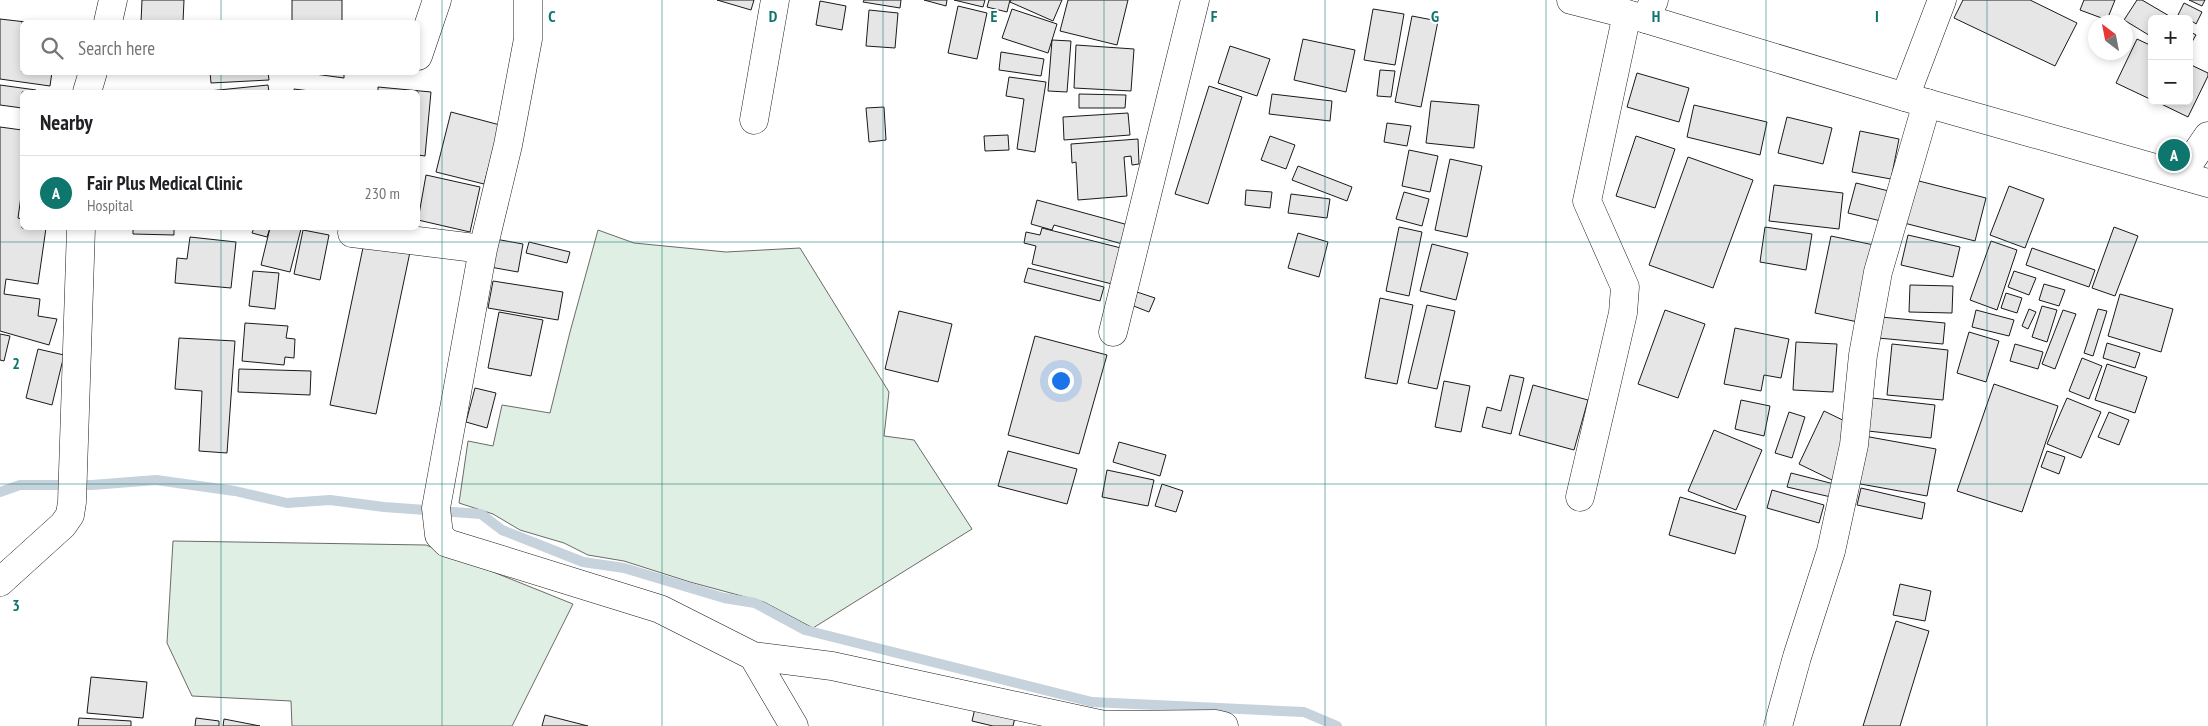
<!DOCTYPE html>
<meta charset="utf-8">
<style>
body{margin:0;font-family:"PT Sans Narrow",sans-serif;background:#f2f2f2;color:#202124}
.controls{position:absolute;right:15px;top:15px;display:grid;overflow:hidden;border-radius:8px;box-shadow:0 2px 8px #0003}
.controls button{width:45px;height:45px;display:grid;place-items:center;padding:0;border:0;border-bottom:1px solid #e0e0e0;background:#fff;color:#202124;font:25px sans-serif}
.compass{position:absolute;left:2088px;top:15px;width:45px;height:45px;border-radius:50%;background:#fff;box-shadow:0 2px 8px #0003;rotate:328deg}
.you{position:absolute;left:1060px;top:380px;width:18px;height:18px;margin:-12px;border:4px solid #fff;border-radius:50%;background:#1a73e8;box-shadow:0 0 0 8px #1a73e833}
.badge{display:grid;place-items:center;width:32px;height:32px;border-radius:50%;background:#0f766e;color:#fff;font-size:16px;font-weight:700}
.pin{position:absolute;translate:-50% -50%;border:2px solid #fff;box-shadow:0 1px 5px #0006}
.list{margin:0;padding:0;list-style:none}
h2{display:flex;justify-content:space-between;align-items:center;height:65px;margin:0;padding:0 20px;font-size:21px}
h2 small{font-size:16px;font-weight:400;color:#757577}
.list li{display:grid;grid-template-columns:32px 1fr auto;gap:15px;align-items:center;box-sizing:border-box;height:75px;padding:0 20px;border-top:1px solid #e0e0e0}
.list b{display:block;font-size:19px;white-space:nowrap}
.list p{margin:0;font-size:16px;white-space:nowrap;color:#757577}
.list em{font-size:16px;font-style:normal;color:#757577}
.icon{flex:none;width:28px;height:28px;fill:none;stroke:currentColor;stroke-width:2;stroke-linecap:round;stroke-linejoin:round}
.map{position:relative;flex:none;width:2208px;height:726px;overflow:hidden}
.search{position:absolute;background:#fff;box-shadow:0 2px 8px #0003;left:20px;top:20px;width:400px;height:55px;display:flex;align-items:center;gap:12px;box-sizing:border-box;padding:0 18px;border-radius:8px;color:#757577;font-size:19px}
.panel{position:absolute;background:#fff;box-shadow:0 2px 8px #0003;left:20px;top:90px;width:400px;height:140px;border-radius:8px}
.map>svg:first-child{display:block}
.green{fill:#e0efe3;stroke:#6a6a6a}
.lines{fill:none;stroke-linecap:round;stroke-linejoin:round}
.stream{stroke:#c6d2dc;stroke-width:10}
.building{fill:#e6e6e6;stroke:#1a1a1a}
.minor-casing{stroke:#1a1a1a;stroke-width:29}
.major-casing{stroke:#1a1a1a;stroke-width:29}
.minor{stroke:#fff;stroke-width:28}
.major{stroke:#fff;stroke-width:28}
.grid{fill:none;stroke:#0f766e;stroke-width:1;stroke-opacity:0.55}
.grid-label{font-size:16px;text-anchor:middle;font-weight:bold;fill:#0f766e;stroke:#fff;stroke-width:4;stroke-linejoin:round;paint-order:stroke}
</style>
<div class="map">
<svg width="2208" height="726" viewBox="0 0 2208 726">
<rect width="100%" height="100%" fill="#fff"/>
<!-- green -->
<path class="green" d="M 598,230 L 634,243 L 726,252 L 800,248 L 889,392 L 884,436 L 914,440 L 972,529 L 813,628 L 764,602 L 690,582 L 624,561 L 588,555 L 564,543 L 520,530 L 493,514 L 459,503 L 468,441 L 493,446 L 502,405 L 550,413 L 570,332 Z
M 173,541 L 426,545 L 573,604 L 512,726 L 292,726 L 291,701 L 192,696 L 167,643 Z"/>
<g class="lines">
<!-- stream -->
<path class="stream" d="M 0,492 L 20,485 L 92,485 L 156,480 L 235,491 L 287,503 L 330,500 L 384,507 L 481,514 L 502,530 L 583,562 L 624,568 L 724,598 L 755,603 L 805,630 L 1092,702 L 1304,712 L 1337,726"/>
</g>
<!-- building -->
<path class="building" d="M 142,0 L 184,0 L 183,22 L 141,22 Z
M 292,0 L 342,0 L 342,22 L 292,22 Z
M 717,0 L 754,0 L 751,10 Z
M 864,0 L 901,0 L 900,8 L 863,2 Z
M 924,0 L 947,0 L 946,6 Z
M 954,0 L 985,0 L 983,7 Z
M 989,0 L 1010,0 L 1007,12 L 987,7 Z
M 1011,0 L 1062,0 L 1053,21 L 1010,2 Z
M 1068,0 L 1128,0 L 1117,45 L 1060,31 Z
M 1963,0 L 2030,0 L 2077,23 L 2055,66 L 1954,18 Z
M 2084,0 L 2115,0 L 2107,20 L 2080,10 Z
M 2137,0 L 2142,0 L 2171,17 L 2152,19 L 2152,37 L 2124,20 Z
M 2189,0 L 2205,0 L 2202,6 Z
M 820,1 L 846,6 L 842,30 L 816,25 Z
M 2184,3 L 2202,12 L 2196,24 L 2189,19 L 2178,15 Z
M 958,6 L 987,13 L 977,59 L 948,53 Z
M 1012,9 L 1057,24 L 1048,53 L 1002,38 Z
M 1373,9 L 1404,14 L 1395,65 L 1364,60 Z
M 869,10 L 898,13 L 895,48 L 866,46 Z
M 1412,16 L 1438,21 L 1421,107 L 1395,102 Z
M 0,19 L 26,22 L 22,22 L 22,72 L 52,72 L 50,86 L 0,79 Z
M 2189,31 L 2196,35 L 2189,47 Z
M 1303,39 L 1355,50 L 1346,92 L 1294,80 Z
M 2137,39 L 2152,46 L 2152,100 L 2116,83 Z
M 1052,40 L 1071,41 L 1067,92 L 1048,91 Z
M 1076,45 L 1134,49 L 1131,91 L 1074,88 Z
M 1230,46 L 1270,59 L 1257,96 L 1218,83 Z
M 1001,52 L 1044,59 L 1041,76 L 999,70 Z
M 2189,64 L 2208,73 L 2208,76 L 2188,117 L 2155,101 L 2189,101 Z
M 1380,70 L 1395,71 L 1391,97 L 1377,96 Z
M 210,72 L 268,72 L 269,80 L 211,83 Z
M 300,72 L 344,72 L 344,78 Z
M 1637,73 L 1689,88 L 1679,122 L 1627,107 Z
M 1009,77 L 1046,82 L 1035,152 L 1017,149 L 1024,99 L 1006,96 Z
M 0,85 L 36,90 L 36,92 L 22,92 L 22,108 L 0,105 Z
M 268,85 L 269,92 L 199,92 Z
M 1209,86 L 1242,97 L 1208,204 L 1175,194 Z
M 378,87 L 431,92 L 425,156 L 418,155 L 418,92 L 378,92 Z
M 294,89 L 318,92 L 294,92 Z
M 1079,94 L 1126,95 L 1125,108 L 1079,108 Z
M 1272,94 L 1332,101 L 1330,121 L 1269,114 Z
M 1431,101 L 1479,105 L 1474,148 L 1426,143 Z
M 1694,105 L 1767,122 L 1760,155 L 1687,137 Z
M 884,107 L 886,140 L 869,142 L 866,108 Z
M 451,112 L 500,125 L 484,184 L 436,172 Z
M 1128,113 L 1130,135 L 1064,140 L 1063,117 Z
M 1787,117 L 1832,128 L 1823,164 L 1778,153 Z
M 1387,123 L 1411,126 L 1407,146 L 1384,142 Z
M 0,127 L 22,130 L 22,189 L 18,218 L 22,219 L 22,228 L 46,228 L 38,284 L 6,279 L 4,294 L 40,299 L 38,316 L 57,319 L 49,345 L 0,331 Z
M 1860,131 L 1899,139 L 1891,179 L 1852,172 Z
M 1008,135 L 1009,150 L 985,151 L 984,136 Z
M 1270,136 L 1295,145 L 1286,169 L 1261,160 Z
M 1636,136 L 1675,149 L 1655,208 L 1616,196 Z
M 1138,139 L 1139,164 L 1132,165 L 1131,156 L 1124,157 L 1127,196 L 1078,200 L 1076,162 L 1072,163 L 1071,144 Z
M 1409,150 L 1438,156 L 1430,192 L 1402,186 Z
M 1688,157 L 1753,180 L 1713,288 L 1649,265 Z
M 1450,159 L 1482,166 L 1467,237 L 1435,230 Z
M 1298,166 L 1352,187 L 1347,201 L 1292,180 Z
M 426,175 L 480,187 L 470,232 L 418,220 Z
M 1911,179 L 1986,198 L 1975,241 L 1900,222 Z
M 1856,183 L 1893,192 L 1885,222 L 1848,213 Z
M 1774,185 L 1843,193 L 1839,229 L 1769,221 Z
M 2009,186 L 2044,199 L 2025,248 L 1990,235 Z
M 1246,190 L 1272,192 L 1270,208 L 1245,205 Z
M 1404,192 L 1429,199 L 1422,226 L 1396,219 Z
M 1291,194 L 1330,199 L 1327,218 L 1288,213 Z
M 1037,200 L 1132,226 L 1126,245 L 1054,225 L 1052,230 L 1031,224 Z
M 1399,227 L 1422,232 L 1409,296 L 1386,291 Z
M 1765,227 L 1812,234 L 1806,270 L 1760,262 Z
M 2114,227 L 2138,236 L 2115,296 L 2092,288 Z
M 133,228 L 174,228 L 174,235 L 133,234 Z
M 254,228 L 270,228 L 267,237 L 252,233 Z
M 270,228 L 301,229 L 290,272 L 261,265 Z
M 1042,228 L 1121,248 L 1112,284 L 1032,264 L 1036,246 L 1024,243 L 1026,232 L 1040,235 Z
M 303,230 L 329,235 L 320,280 L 294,274 Z
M 1298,233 L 1328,242 L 1319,277 L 1288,268 Z
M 1908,235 L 1960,247 L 1953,277 L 1901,265 Z
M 1831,236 L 1874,245 L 1858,322 L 1815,313 Z
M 190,237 L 236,242 L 231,288 L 175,283 L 177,258 L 187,259 Z
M 495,239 L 523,244 L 518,272 L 490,267 Z
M 1991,241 L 2017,250 L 1997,310 L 1970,300 Z
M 529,242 L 570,252 L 567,263 L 526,253 Z
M 364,243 L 410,252 L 376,414 L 330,405 Z
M 1432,244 L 1468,253 L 1456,300 L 1420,291 Z
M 2032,248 L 2095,270 L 2089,287 L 2026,265 Z
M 1028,268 L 1104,287 L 1100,301 L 1024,282 Z
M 253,271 L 279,273 L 275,309 L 249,306 Z
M 2014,271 L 2036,278 L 2029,295 L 2008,287 Z
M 493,281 L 563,292 L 558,320 L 488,308 Z
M 2044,284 L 2065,290 L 2059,306 L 2039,300 Z
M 1910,285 L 1953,286 L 1952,313 L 1909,312 Z
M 1137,292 L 1155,298 L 1149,312 L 1131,305 Z
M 2006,293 L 2022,298 L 2017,313 L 2001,308 Z
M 2120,294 L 2173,309 L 2161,352 L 2108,336 Z
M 1380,298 L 1413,305 L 1397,384 L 1365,378 Z
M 1427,305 L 1455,311 L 1437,389 L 1408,383 Z
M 2042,306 L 2057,310 L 2047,342 L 2032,337 Z
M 2029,309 L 2036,312 L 2028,329 L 2022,326 Z
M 2098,309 L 2107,311 L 2093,356 L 2084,353 Z
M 1665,310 L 1705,324 L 1678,398 L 1638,384 Z
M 1976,310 L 2014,320 L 2009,336 L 1972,327 Z
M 2063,310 L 2076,314 L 2055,369 L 2042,364 Z
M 899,311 L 952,324 L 938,382 L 885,369 Z
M 499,312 L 543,320 L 531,376 L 488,368 Z
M 1881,317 L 1945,323 L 1943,344 L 1878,338 Z
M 245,323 L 288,326 L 286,338 L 295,339 L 294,358 L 285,357 L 284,365 L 242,361 Z
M 1735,328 L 1789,339 L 1781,378 L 1764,375 L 1761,391 L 1724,384 Z
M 1969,332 L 1999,341 L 1986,382 L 1957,373 Z
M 0,334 L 10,336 L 4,361 L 0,360 Z
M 1035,336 L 1107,355 L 1079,454 L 1008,435 Z
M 179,338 L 235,341 L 227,453 L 199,451 L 202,391 L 175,389 Z
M 1796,342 L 1837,344 L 1833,392 L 1793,390 Z
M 2107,343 L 2140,353 L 2135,368 L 2103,358 Z
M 1892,344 L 1948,350 L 1943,400 L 1887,395 Z
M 2015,344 L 2043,352 L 2038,369 L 2010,361 Z
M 38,349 L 64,355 L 52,405 L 26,398 Z
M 2082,358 L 2102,366 L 2089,399 L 2069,391 Z
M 2107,364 L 2147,377 L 2135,413 L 2095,400 Z
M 239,369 L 311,371 L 310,395 L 238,392 Z
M 1510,375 L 1524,378 L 1511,434 L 1482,427 L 1487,407 L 1501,411 Z
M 1444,381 L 1470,386 L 1461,432 L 1435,427 Z
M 1994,384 L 2058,406 L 2022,512 L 1957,491 Z
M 1533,385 L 1588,400 L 1574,450 L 1519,435 Z
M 475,388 L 496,393 L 487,428 L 466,422 Z
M 1872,398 L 1935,405 L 1931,438 L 1868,431 Z
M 2067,398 L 2101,412 L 2081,458 L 2047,444 Z
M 1741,400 L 1770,406 L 1764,436 L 1735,429 Z
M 1824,411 L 1857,427 L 1832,480 L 1799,464 Z
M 1789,412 L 1805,417 L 1792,458 L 1775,453 Z
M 2109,412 L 2129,420 L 2119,445 L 2098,437 Z
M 1714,430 L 1762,450 L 1736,510 L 1688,491 Z
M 1864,436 L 1936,449 L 1927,496 L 1855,483 Z
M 1119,442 L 1166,455 L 1160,476 L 1113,462 Z
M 1008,451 L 1077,469 L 1067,504 L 998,486 Z
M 2047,451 L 2065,457 L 2059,474 L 2041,467 Z
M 1107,470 L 1154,480 L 1148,506 L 1102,497 Z
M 1791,473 L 1834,484 L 1831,497 L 1787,487 Z
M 1162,484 L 1183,491 L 1176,512 L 1155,506 Z
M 1861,488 L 1925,503 L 1922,519 L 1857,505 Z
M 1772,490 L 1824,505 L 1819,523 L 1767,508 Z
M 1680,497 L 1746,516 L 1735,554 L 1669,535 Z
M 1900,584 L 1931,591 L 1925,621 L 1893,615 Z
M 1896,621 L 1929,631 L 1900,726 L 1863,726 Z
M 91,677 L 147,682 L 143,718 L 87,713 Z
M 976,704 L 1016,713 L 1013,726 L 993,726 L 972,721 Z
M 545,715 L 588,726 L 542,726 Z
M 79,718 L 131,721 L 131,726 L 78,726 Z
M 196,718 L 219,721 L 219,726 L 195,726 Z
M 224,719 L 260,726 L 223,726 Z"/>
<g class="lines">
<!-- minor casing -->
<g class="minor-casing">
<path id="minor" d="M 528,0 L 528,39 L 508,145 L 483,249 L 436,508 L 439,535 L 447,543 L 660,609 L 753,656 L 832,666 L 1104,725 L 1216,724 L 1224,726
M 1646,19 L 1654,0
M 108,22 L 113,0
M 418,56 L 437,0
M 87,92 L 93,72
M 1905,97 L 1942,0
M 754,120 L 775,0
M 2181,175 L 2208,136
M 352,233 L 483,249
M 1113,332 L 1195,0
M 1580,497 L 1623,313 L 1625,287 L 1587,201 L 1627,14
M 0,582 L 63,525 L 70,515 L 72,502 L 81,228
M 753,656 L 794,726
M 1778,726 L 1797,657 L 1831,551 L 1854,445 L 1863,355 L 1878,272 L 1927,103"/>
</g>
<!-- major casing -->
<g class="major-casing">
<path id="major" d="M 1571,0 L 1646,19 L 1905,97 L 2208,183"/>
</g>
<!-- minor -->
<use href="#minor" class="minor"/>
<!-- major -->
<use href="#major" class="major"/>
</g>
<!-- grid -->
<path class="grid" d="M 221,0 L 221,22M 442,0 L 442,726M 662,0 L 662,726M 883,0 L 883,726M 1104,0 L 1104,726M 1325,0 L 1325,726M 1546,0 L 1546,726M 1766,0 L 1766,726M 1987,0 L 1987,726M 221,72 L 221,92M 221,228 L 221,726M 0,242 L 2208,242M 0,484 L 2208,484"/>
<g class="grid-label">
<text x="552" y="22">C</text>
<text x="773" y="22">D</text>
<text x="994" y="22">E</text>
<text x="1214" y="22">F</text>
<text x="1435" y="22">G</text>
<text x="1656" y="22">H</text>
<text x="1877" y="22">I</text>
<text x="16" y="369">2</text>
<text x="16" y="611">3</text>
</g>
</svg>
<div class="controls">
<button>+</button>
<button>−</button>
</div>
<svg class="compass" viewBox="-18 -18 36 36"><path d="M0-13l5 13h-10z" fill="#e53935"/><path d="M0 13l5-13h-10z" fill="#757577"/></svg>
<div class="you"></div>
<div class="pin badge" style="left:2174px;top:155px">A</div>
<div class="search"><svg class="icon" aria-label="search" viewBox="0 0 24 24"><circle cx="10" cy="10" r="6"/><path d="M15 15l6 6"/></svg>Search here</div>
<section class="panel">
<h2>Nearby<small></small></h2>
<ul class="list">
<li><span class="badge">A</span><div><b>Fair Plus Medical Clinic</b><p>Hospital</p></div><em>230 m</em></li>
</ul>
</section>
</div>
